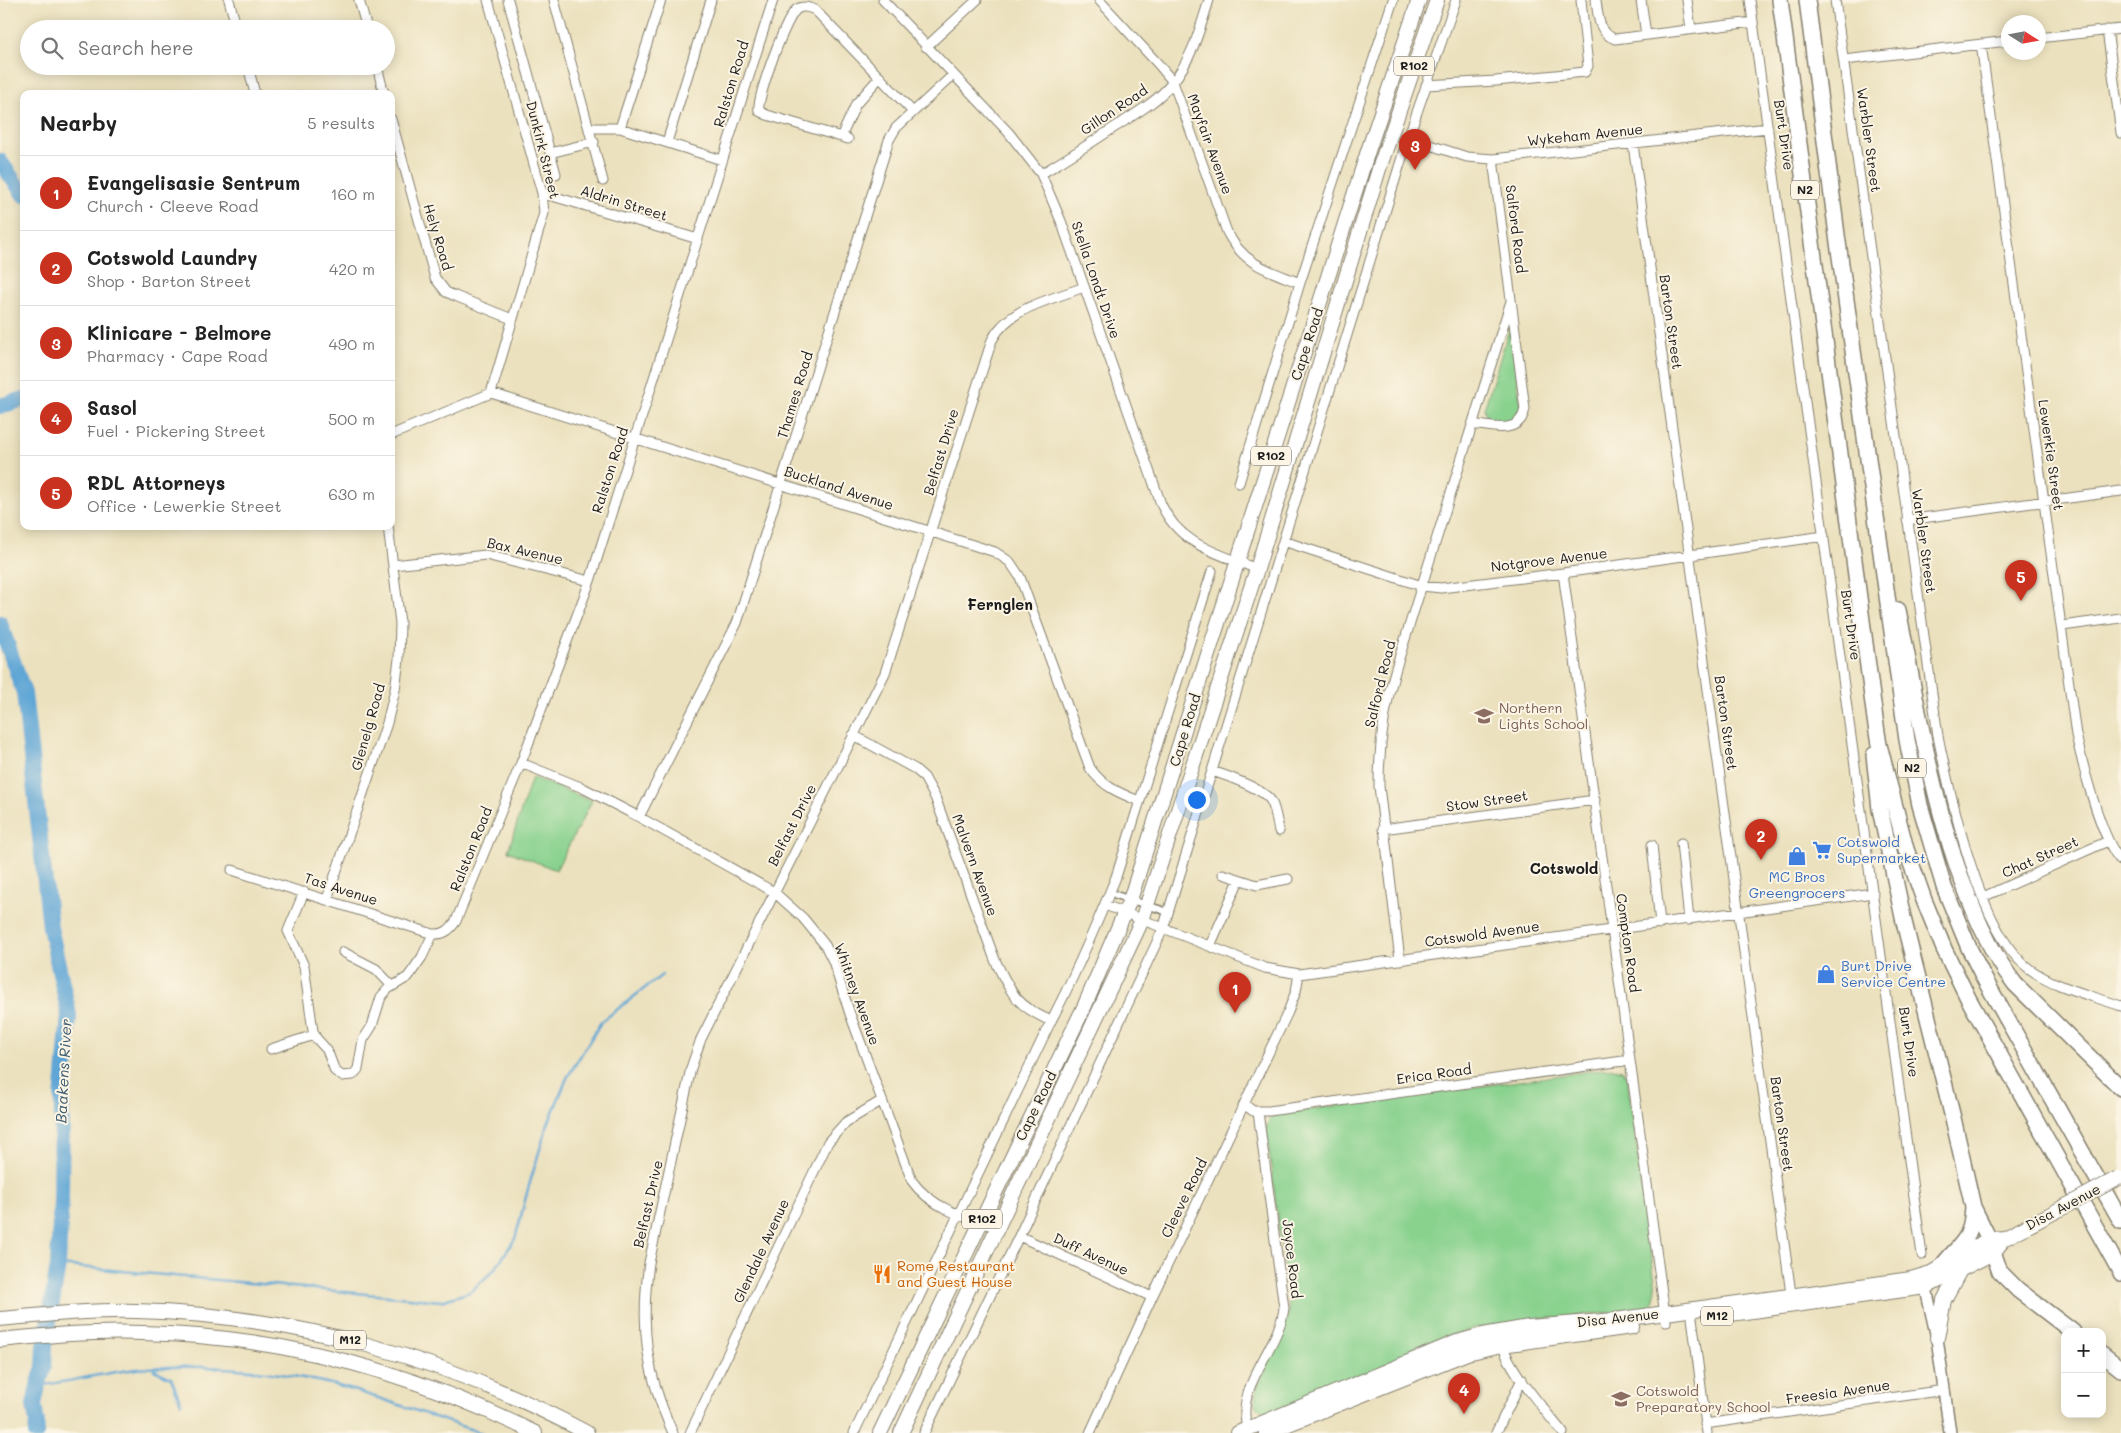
<!DOCTYPE html>
<meta charset="utf-8">
<style>
body{margin:0;font-family:Mali,sans-serif;background:#f6f6f6;color:#222}
.controls{position:absolute;right:15px;bottom:15px;display:grid;overflow:hidden;border-radius:10px;box-shadow:0 2px 12px #0003}
.controls button{width:45px;height:45px;display:grid;place-items:center;padding:0;border:0;border-bottom:1px solid #e0e0e0;background:#fff;color:#222;font:25px sans-serif}
.compass{position:absolute;left:2001px;top:15px;width:45px;height:45px;border-radius:50%;background:#fff;box-shadow:0 2px 12px #0003;rotate:101deg}
.you{position:absolute;left:1196px;top:799px;width:18px;height:18px;margin:-12px;border:4px solid #fff;border-radius:50%;background:#1a73e8;box-shadow:0 0 0 8px #1a73e833}
.badge{display:grid;place-items:center;width:32px;height:32px;border-radius:50%;background:#c8321e;color:#fff;font-size:16px;font-weight:700}
.pin{position:absolute;translate:-50% -41px;filter:drop-shadow(0 1px 2px #0008)}
.pin::after{content:'';position:absolute;top:26px;width:18px;height:15px;background:inherit;clip-path:polygon(0 0,100% 0,50% 100%)}
.list{margin:0;padding:0;list-style:none}
h2{display:flex;justify-content:space-between;align-items:center;height:65px;margin:0;padding:0 20px;font-size:21px}
h2 small{font-size:16px;font-weight:400;color:#767676}
.list li{display:grid;grid-template-columns:32px 1fr auto;gap:15px;align-items:center;box-sizing:border-box;height:75px;padding:0 20px;border-top:1px solid #e0e0e0}
.list b{display:block;font-size:19px;white-space:nowrap}
.list p{margin:0;font-size:16px;white-space:nowrap;color:#767676}
.list em{font-size:16px;font-style:normal;color:#767676}
.icon{flex:none;width:28px;height:28px;fill:none;stroke:currentColor;stroke-width:2;stroke-linecap:round;stroke-linejoin:round}
.map{position:relative;flex:none;width:2121px;height:1433px;overflow:hidden}
.search{position:absolute;background:#fff;box-shadow:0 2px 12px #0003;left:20px;top:20px;width:375px;height:55px;display:flex;align-items:center;gap:12px;box-sizing:border-box;padding:0 18px;border-radius:28px;color:#767676;font-size:19px}
.panel{position:absolute;background:#fff;box-shadow:0 2px 12px #0003;left:20px;top:90px;width:375px;height:440px;border-radius:10px}
.map>svg:first-child{display:block}
.green{fill:#89d28e;stroke:#527755}
.lines{fill:none;stroke-linecap:round;stroke-linejoin:round}
.stream{stroke:#5fa6d6;stroke-width:2.5}
.river{stroke:#5fa6d6;stroke-width:16}
.pedestrian-casing{stroke:#847e6d;stroke-width:9}
.minor-casing{stroke:#847e6d;stroke-width:11}
.tertiary-casing{stroke:#847e6d;stroke-width:14}
.primary-casing{stroke:#847e6d;stroke-width:16}
.motorway-casing{stroke:#847e6d;stroke-width:18}
.pedestrian{stroke:#fff;stroke-width:6}
.minor{stroke:#fff;stroke-width:9}
.tertiary{stroke:#fff;stroke-width:11}
.primary{stroke:#fff;stroke-width:14}
.motorway{stroke:#fff;stroke-width:15}
.primary-bridge-casing{stroke:#847e6d;stroke-width:16;stroke-linecap:butt}
.primary-bridge{stroke:#fff;stroke-width:14}
.labels{text-anchor:middle;stroke-width:4;stroke-linejoin:round;paint-order:stroke}
.shield{fill:#fcf5e5;stroke:#5f5d58;stroke-width:1}
.shield-label{font-size:12px;font-weight:bold;fill:#1c1c1c}
.street-label{font-size:14px;fill:#1c1c1c;stroke:#fcf5e5}
.education-label{font-size:14px;fill:#785e54;stroke:#fcf5e5;text-anchor:start}
.shop-label{font-size:14px;fill:#366cbe;stroke:#fcf5e5;text-anchor:start}
.food-label{font-size:14px;fill:#c56008;stroke:#fcf5e5;text-anchor:start}
.neighbourhood-label{font-size:15px;font-weight:bold;fill:#1c1c1c;stroke:#fcf5e5}
.water-label{font-size:15px;font-style:italic;fill:#3a5a70;stroke:#fcf5e5}
</style>
<div class="map">
<svg width="2121" height="1433" viewBox="0 0 2121 1433">
<rect width="100%" height="100%" fill="#fcf5e5"/>
<filter id="ink" filterUnits="userSpaceOnUse"><feTurbulence type="fractalNoise" baseFrequency=".02" numOctaves="2"/><feDisplacementMap in="SourceGraphic" scale="10" xChannelSelector="R" yChannelSelector="G"/><feConvolveMatrix kernelMatrix="1 2 1 2 8 2 1 2 1" color-interpolation-filters="sRGB"/></filter>
<filter id="wash" filterUnits="userSpaceOnUse"><feTurbulence type="fractalNoise" baseFrequency=".0096" numOctaves="4" result="noise"/><feDisplacementMap in="SourceGraphic" scale="20" xChannelSelector="R" yChannelSelector="G"/><feGaussianBlur stdDeviation="1.12" result="paint"/><feColorMatrix in="noise" values="0 0 0 0 0 0 0 0 0 0 0 0 0 0 0 0 0 1.4 0 .05"/><feComposite in="paint" operator="in"/></filter>
<g filter="url(#wash)">
<rect width="100%" height="100%" fill="#ebe1be"/>
<!-- green -->
<path class="green" d="M 1510,327 L 1521,407 L 1520,412 L 1514,420 L 1495,423 L 1487,418 L 1484,409 Z
M 532,777 L 592,801 L 556,870 L 508,851 Z
M 1613,1068 L 1622,1070 L 1627,1077 L 1656,1289 L 1653,1303 L 1643,1310 L 1528,1320 L 1479,1328 L 1452,1335 L 1423,1346 L 1368,1373 L 1276,1411 L 1264,1412 L 1256,1407 C 1249,1383 1287,1336 1289,1308 L 1266,1128 L 1270,1118 L 1277,1114 Z"/>
<g class="lines">
<!-- stream -->
<path class="stream" d="M 58,1265 L 441,1301 L 470,1292 L 494,1270 L 515,1239 L 528,1189 L 546,1129 L 567,1078 L 601,1022 L 662,975
M 154,1370 L 171,1378 L 181,1403
M 38,1386 C 81,1380 125,1367 169,1367 C 222,1366 279,1371 331,1384 C 382,1397 431,1417 482,1433"/>
<!-- river -->
<path class="river" d="M 0,161 L 24,195
M 0,406 L 24,399
M 0,623 L 24,693 L 50,927 L 69,1015 L 62,1100 L 61,1200 L 58,1265 L 45,1346 L 44,1367 L 38,1386 L 34,1405 L 37,1423 L 36,1433"/>
</g>
</g>
<g filter="url(#ink)">
<g class="lines">
<!-- pedestrian casing -->
<g class="pedestrian-casing">
<path id="pedestrian" d="M 1116,895 L 1168,912"/>
</g>
<!-- minor casing -->
<g class="minor-casing">
<path id="minor" d="M 229,0 L 237,29
M 359,0 L 367,29
M 488,0 L 542,193 L 544,213 L 491,393
M 508,0 L 556,174
M 554,0 L 603,181
M 883,0 L 1009,133 L 1041,174 L 1061,221 L 1161,504 C 1180,546 1218,553 1257,569
M 1099,0 L 1159,65 L 1173,82 L 1227,232 C 1244,265 1268,270 1300,283
M 1596,0 C 1598,15 1598,33 1615,39 L 1753,22
M 1641,0 L 1646,35
M 1687,0 L 1691,29
M 1750,0 L 1922,1255
M 1835,0 L 1938,736 C 1950,795 1979,930 2027,967 C 2053,987 2090,995 2121,1006
M 2107,30 L 2121,133
M 2038,38 L 2121,29
M 1981,44 L 2076,735 C 2083,766 2101,839 2121,861
M 926,47 L 977,0
M 1844,60 L 2008,41
M 248,66 L 255,94
M 377,66 L 384,94
M 1426,85 L 1496,81 L 1585,72 L 1588,66 L 1581,0
M 391,119 L 435,278 L 446,292 L 455,296 L 512,319
M 590,128 L 620,128 L 722,160
M 620,128 L 661,0
M 841,137 L 856,104 L 880,77
M 1408,138 L 1467,157 L 1493,159 L 1768,128
M 848,139 L 767,115 L 759,111 C 756,100 786,16 797,9 C 803,5 809,7 815,10 L 913,112
M 667,142 L 711,0
M 1633,144 L 1792,1301
M 550,153 L 594,142
M 1041,174 C 1066,159 1091,143 1115,127 C 1135,114 1157,102 1172,83 C 1192,59 1200,29 1209,0
M 542,193 L 698,239
M 1473,424 C 1493,427 1520,435 1525,409 L 1493,159
M 391,435 L 491,393 L 995,552 L 1010,562 L 1020,577 L 1090,768 C 1102,786 1119,793 1139,801
M 1239,483 L 1300,283 L 1393,0
M 1907,520 L 2121,491
M 1283,541 L 1422,586 L 1441,588 L 1563,573 L 1824,536
M 393,565 L 486,555 L 590,581
M 1563,573 L 1666,1322
M 2062,626 L 2121,618
M 853,735 L 915,769 L 924,777 L 935,797 L 995,960 C 1011,993 1016,1006 1051,1021
M 521,763 L 583,788 L 639,817 L 774,892 L 803,918 L 825,945 L 833,961 L 850,1014 L 912,1181 C 932,1209 967,1218 999,1228
M 1212,771 C 1225,775 1264,789 1271,801 C 1276,810 1277,822 1279,831
M 639,817 L 737,623 L 889,140 L 896,128 L 953,75
M 1383,829 L 1595,800
M 1681,843 L 1689,920
M 1652,845 L 1660,924
M 232,870 L 433,934 C 444,935 450,930 456,921 L 521,763 L 590,581 L 773,0
M 1223,874 L 1257,885 L 1288,879
M 304,892 L 288,931 L 304,966 L 313,1031 L 316,1038 L 327,1050 L 335,1071 L 342,1076 L 353,1075 L 358,1069 L 363,1040 L 372,1026 L 381,997 L 388,989 L 408,977 L 422,957 L 433,934
M 1983,897 L 2108,841
M 327,899 L 387,723 L 395,690 L 399,659 L 400,623 L 388,526
M 1105,905 L 1265,968 L 1299,974 L 1873,893
M 1210,946 L 1239,880
M 343,952 L 376,969 L 392,986
M 1400,960 L 1379,786 C 1379,745 1384,707 1396,668 L 1511,301
M 271,1049 L 314,1035
M 1244,1104 L 1253,1111 L 1269,1111 L 1630,1060
M 1019,1236 L 1152,1297
M 1691,1310 L 1707,1433
M 1501,1340 C 1507,1368 1545,1410 1563,1433
M 1705,1424 L 1945,1390
M 673,1433 C 646,1374 640,1326 649,1263 L 691,1068 L 701,1039 L 885,673 L 992,340 C 1009,307 1051,300 1084,287
M 690,1433 L 828,1142 L 846,1122 L 881,1101
M 854,1433 L 1051,1021 C 1076,974 1096,926 1116,877 L 1212,571
M 924,1433 L 1019,1236 L 1163,929 L 1408,138 L 1456,0
M 1090,1433 L 1152,1297 L 1288,1012 L 1296,991 L 1299,974
M 1248,1433 C 1247,1427 1245,1420 1245,1414 C 1243,1380 1280,1343 1284,1308 L 1258,1112
M 1496,1433 L 1522,1379"/>
</g>
<!-- tertiary casing -->
<g class="tertiary-casing">
<path id="tertiary" d="M 1924,1280 L 1937,1338 L 1950,1433"/>
</g>
<!-- primary casing -->
<g class="primary-casing">
<path id="primary" d="M 1716,1316 L 1926,1287 L 1993,1253 L 2000,1244
M 0,1319 C 45,1315 91,1310 136,1311 C 294,1315 448,1358 587,1433
M 1937,1338 L 1944,1300 L 1959,1272
M 0,1340 C 48,1335 96,1331 143,1333 C 283,1336 411,1371 535,1433
M 880,1433 L 1085,1005 L 1130,900 L 1368,151 L 1419,0
M 901,1433 L 1142,920 L 1257,569 L 1379,169 L 1437,0
M 1238,1433 L 1457,1342 L 1483,1335 L 1529,1327 L 1615,1320 L 1911,1279 L 1931,1273 L 1989,1239 L 2005,1238 L 2062,1208
M 1266,1433 L 1467,1353 L 1502,1345 L 1632,1327"/>
</g>
<!-- motorway casing -->
<g class="motorway-casing">
<path id="motorway" d="M 1780,0 L 1875,719 L 1879,745 L 1906,849 L 1924,900 L 1944,949 L 1968,998 L 2121,1273
M 1807,0 L 1837,235 L 1907,740 L 1920,805 L 1944,887 L 1969,948 L 1985,980 L 2121,1221
M 1898,610 C 1916,697 1929,785 1958,869 C 1973,910 1988,949 2015,984 L 2121,1088
M 1874,755 L 1880,809 L 1904,922 L 1953,1118 L 1973,1207 L 1988,1237 L 2000,1272 L 2018,1290 L 2073,1332
M 1942,1266 C 1961,1242 1971,1242 1973,1208
M 2102,1354 L 2121,1369"/>
</g>
<!-- pedestrian -->
<use href="#pedestrian" class="pedestrian"/>
<!-- minor -->
<use href="#minor" class="minor"/>
<!-- tertiary -->
<use href="#tertiary" class="tertiary"/>
<!-- primary -->
<use href="#primary" class="primary"/>
<!-- motorway -->
<use href="#motorway" class="motorway"/>
<!-- primary-bridge casing -->
<g class="primary-bridge-casing">
<path id="primary-bridge" d="M 2062,1208 L 2118,1178"/>
</g>
<!-- primary-bridge -->
<use href="#primary-bridge" class="primary-bridge"/>
</g>
</g>
<!-- icons -->
<defs>
<g id="school-bare" transform="scale(1.5)"><path d="M0-5L7-2L0 1L-7-2ZM-4 1L0 2.5L4 1V4Q0 6-4 4Z" fill="#8d6e63" stroke="#fcf5e5" stroke-width="2.5" paint-order="stroke"/></g>
<g id="supermarket-bare" transform="scale(1.5)"><path d="M-6-5.5h2.5l.6 2H6L4.5 2H-2.5L-4.4-4H-6ZM-1.5 3.2a1.3 1.3 0 1 0 .1 0ZM3 3.2a1.3 1.3 0 1 0 .1 0Z" fill="#3f7fe0" stroke="#fcf5e5" stroke-width="2.5" paint-order="stroke"/></g>
<g id="shop-bare" transform="scale(1.5)"><path d="M-5-2.5h2.3a2.7 3.5 0 0 1 5.4 0H5L5.5 6h-11ZM-1.5-2.5h3a1.5 2.3 0 0 0-3 0Z" fill="#3f7fe0" stroke="#fcf5e5" stroke-width="2.5" paint-order="stroke"/></g>
<g id="restaurant-bare" transform="scale(1.5)"><path d="M-5-6h1v4h1v-4h1v4h1v-4h1v5L-1.5 .5V6h-2V.5L-5-1ZM5-6V6H3V1.5H1.5Q1.5-4 5-6Z" fill="#e8710a" stroke="#fcf5e5" stroke-width="2.5" paint-order="stroke"/></g>
</defs>
<g fill-rule="evenodd">
<use href="#school-bare" x="1484" y="716"/>
<use href="#supermarket-bare" x="1822" y="850"/>
<use href="#shop-bare" x="1797" y="856"/>
<use href="#shop-bare" x="1826" y="974"/>
<use href="#restaurant-bare" x="882" y="1274"/>
<use href="#school-bare" x="1621" y="1399"/>
</g>
<g class="labels">
<!-- shield labels -->
<g class="shield">
<rect x="1394" y="56.5" width="40" height="19" rx="4"/>
<rect x="1791" y="180.5" width="28" height="19" rx="4"/>
<rect x="1251" y="446.5" width="40" height="19" rx="4"/>
<rect x="1898" y="758.5" width="28" height="19" rx="4"/>
<rect x="962" y="1209.5" width="40" height="19" rx="4"/>
<rect x="1701" y="1306.5" width="32" height="19" rx="4"/>
<rect x="334" y="1330.5" width="32" height="19" rx="4"/>
</g>
<g class="shield-label">
<text x="1414" y="70">R102</text>
<text x="1805" y="194">N2</text>
<text x="1271" y="460">R102</text>
<text x="1912" y="772">N2</text>
<text x="982" y="1223">R102</text>
<text x="1717" y="1320">M12</text>
<text x="350" y="1344">M12</text>
</g>
<!-- street labels -->
<g class="street-label">
<text transform="translate(731 84) rotate(-73)" y="5">Ralston Road</text>
<text transform="translate(1114 110) rotate(-34)" y="5">Gillon Road</text>
<text transform="translate(1585 135) rotate(-6)" y="5">Wykeham Avenue</text>
<text transform="translate(1784 135) rotate(82)" y="5">Burt Drive</text>
<text transform="translate(1869 140) rotate(82)" y="5">Warbler Street</text>
<text transform="translate(1210 144) rotate(70)" y="5">Mayfair Avenue</text>
<text transform="translate(543 150) rotate(76)" y="5">Dunkirk Street</text>
<text transform="translate(624 203) rotate(17)" y="5">Aldrin Street</text>
<text transform="translate(1516 229) rotate(83)" y="5">Salford Road</text>
<text transform="translate(438 237) rotate(73)" y="5">Hely Road</text>
<text transform="translate(1096 280) rotate(71)" y="5">Stella Londt Drive</text>
<text transform="translate(1671 322) rotate(82)" y="5">Barton Street</text>
<text transform="translate(1307 344) rotate(-72)" y="5">Cape Road</text>
<text transform="translate(795 395) rotate(-73)" y="5">Thames Road</text>
<text transform="translate(941 452) rotate(-73)" y="5">Belfast Drive</text>
<text transform="translate(2051 455) rotate(82)" y="5">Lewerkie Street</text>
<text transform="translate(610 470) rotate(-72)" y="5">Ralston Road</text>
<text transform="translate(839 488) rotate(18)" y="5">Buckland Avenue</text>
<text transform="translate(1924 541) rotate(82)" y="5">Warbler Street</text>
<text transform="translate(525 551) rotate(13)" y="5">Bax Avenue</text>
<text transform="translate(1549 560) rotate(-7)" y="5">Notgrove Avenue</text>
<text transform="translate(1851 625) rotate(82)" y="5">Burt Drive</text>
<text transform="translate(1380 684) rotate(-76)" y="5">Salford Road</text>
<text transform="translate(1726 723) rotate(82)" y="5">Barton Street</text>
<text transform="translate(368 727) rotate(-74)" y="5">Glenelg Road</text>
<text transform="translate(1185 730) rotate(-73)" y="5">Cape Road</text>
<text transform="translate(1487 801) rotate(-8)" y="5">Stow Street</text>
<text transform="translate(792 825) rotate(-63)" y="5">Belfast Drive</text>
<text transform="translate(471 849) rotate(-68)" y="5">Ralston Road</text>
<text transform="translate(2040 857) rotate(-24)" y="5">Chat Street</text>
<text transform="translate(975 865) rotate(70)" y="5">Malvern Avenue</text>
<text transform="translate(341 889) rotate(18)" y="5">Tas Avenue</text>
<text transform="translate(1482 934) rotate(-8)" y="5">Cotswold Avenue</text>
<text transform="translate(1628 943) rotate(82)" y="5">Compton Road</text>
<text transform="translate(857 994) rotate(70)" y="5">Whitney Avenue</text>
<text transform="translate(1909 1042) rotate(82)" y="5">Burt Drive</text>
<text transform="translate(1434 1074) rotate(-8)" y="5">Erica Road</text>
<text transform="translate(1036 1106) rotate(-64)" y="5">Cape Road</text>
<text transform="translate(1782 1124) rotate(82)" y="5">Barton Street</text>
<text transform="translate(1184 1198) rotate(-64)" y="5">Cleeve Road</text>
<text transform="translate(648 1204) rotate(-77)" y="5">Belfast Drive</text>
<text transform="translate(2063 1207) rotate(-28)" y="5">Disa Avenue</text>
<text transform="translate(761 1251) rotate(-65)" y="5">Glendale Avenue</text>
<text transform="translate(1091 1254) rotate(25)" y="5">Duff Avenue</text>
<text transform="translate(1292 1259) rotate(83)" y="5">Joyce Road</text>
<text transform="translate(1618 1318) rotate(-6)" y="5">Disa Avenue</text>
<text transform="translate(1838 1392) rotate(-8)" y="5">Freesia Avenue</text>
</g>
<!-- education labels -->
<g class="education-label">
<text x="1499" y="713">Northern<tspan x="1499" dy="16">Lights School</tspan></text>
<text x="1636" y="1396">Cotswold<tspan x="1636" dy="16">Preparatory School</tspan></text>
</g>
<!-- shop labels -->
<g class="shop-label">
<text x="1837" y="847">Cotswold<tspan x="1837" dy="16">Supermarket</tspan></text>
<text x="1797" y="882" text-anchor="middle">MC Bros<tspan x="1797" dy="16">Greengrocers</tspan></text>
<text x="1841" y="971">Burt Drive<tspan x="1841" dy="16">Service Centre</tspan></text>
</g>
<!-- food labels -->
<g class="food-label">
<text x="897" y="1271">Rome Restaurant<tspan x="897" dy="16">and Guest House</tspan></text>
</g>
<!-- neighbourhood labels -->
<g class="neighbourhood-label">
<text x="1000" y="610">Fernglen</text>
<text x="1564" y="874">Cotswold</text>
</g>
<!-- water labels -->
<g class="water-label">
<text transform="translate(64 1071) rotate(-87)" y="5">Baakens River</text>
</g>
</g>
</svg>
<div class="controls">
<button>+</button>
<button>−</button>
</div>
<svg class="compass" viewBox="-18 -18 36 36"><path d="M0-13l5 13h-10z" fill="#e53935"/><path d="M0 13l5-13h-10z" fill="#767676"/></svg>
<div class="you"></div>
<div class="pin badge" style="left:1235px;top:1013px">1</div>
<div class="pin badge" style="left:1761px;top:860px">2</div>
<div class="pin badge" style="left:1415px;top:170px">3</div>
<div class="pin badge" style="left:1464px;top:1414px">4</div>
<div class="pin badge" style="left:2021px;top:601px">5</div>
<div class="search"><svg class="icon" aria-label="search" viewBox="0 0 24 24"><circle cx="10" cy="10" r="6"/><path d="M15 15l6 6"/></svg>Search here</div>
<section class="panel">
<h2>Nearby<small>5 results</small></h2>
<ul class="list">
<li><span class="badge">1</span><div><b>Evangelisasie Sentrum</b><p>Church · Cleeve Road</p></div><em>160 m</em></li>
<li><span class="badge">2</span><div><b>Cotswold Laundry</b><p>Shop · Barton Street</p></div><em>420 m</em></li>
<li><span class="badge">3</span><div><b>Klinicare - Belmore</b><p>Pharmacy · Cape Road</p></div><em>490 m</em></li>
<li><span class="badge">4</span><div><b>Sasol</b><p>Fuel · Pickering Street</p></div><em>500 m</em></li>
<li><span class="badge">5</span><div><b>RDL Attorneys</b><p>Office · Lewerkie Street</p></div><em>630 m</em></li>
</ul>
</section>
</div>
